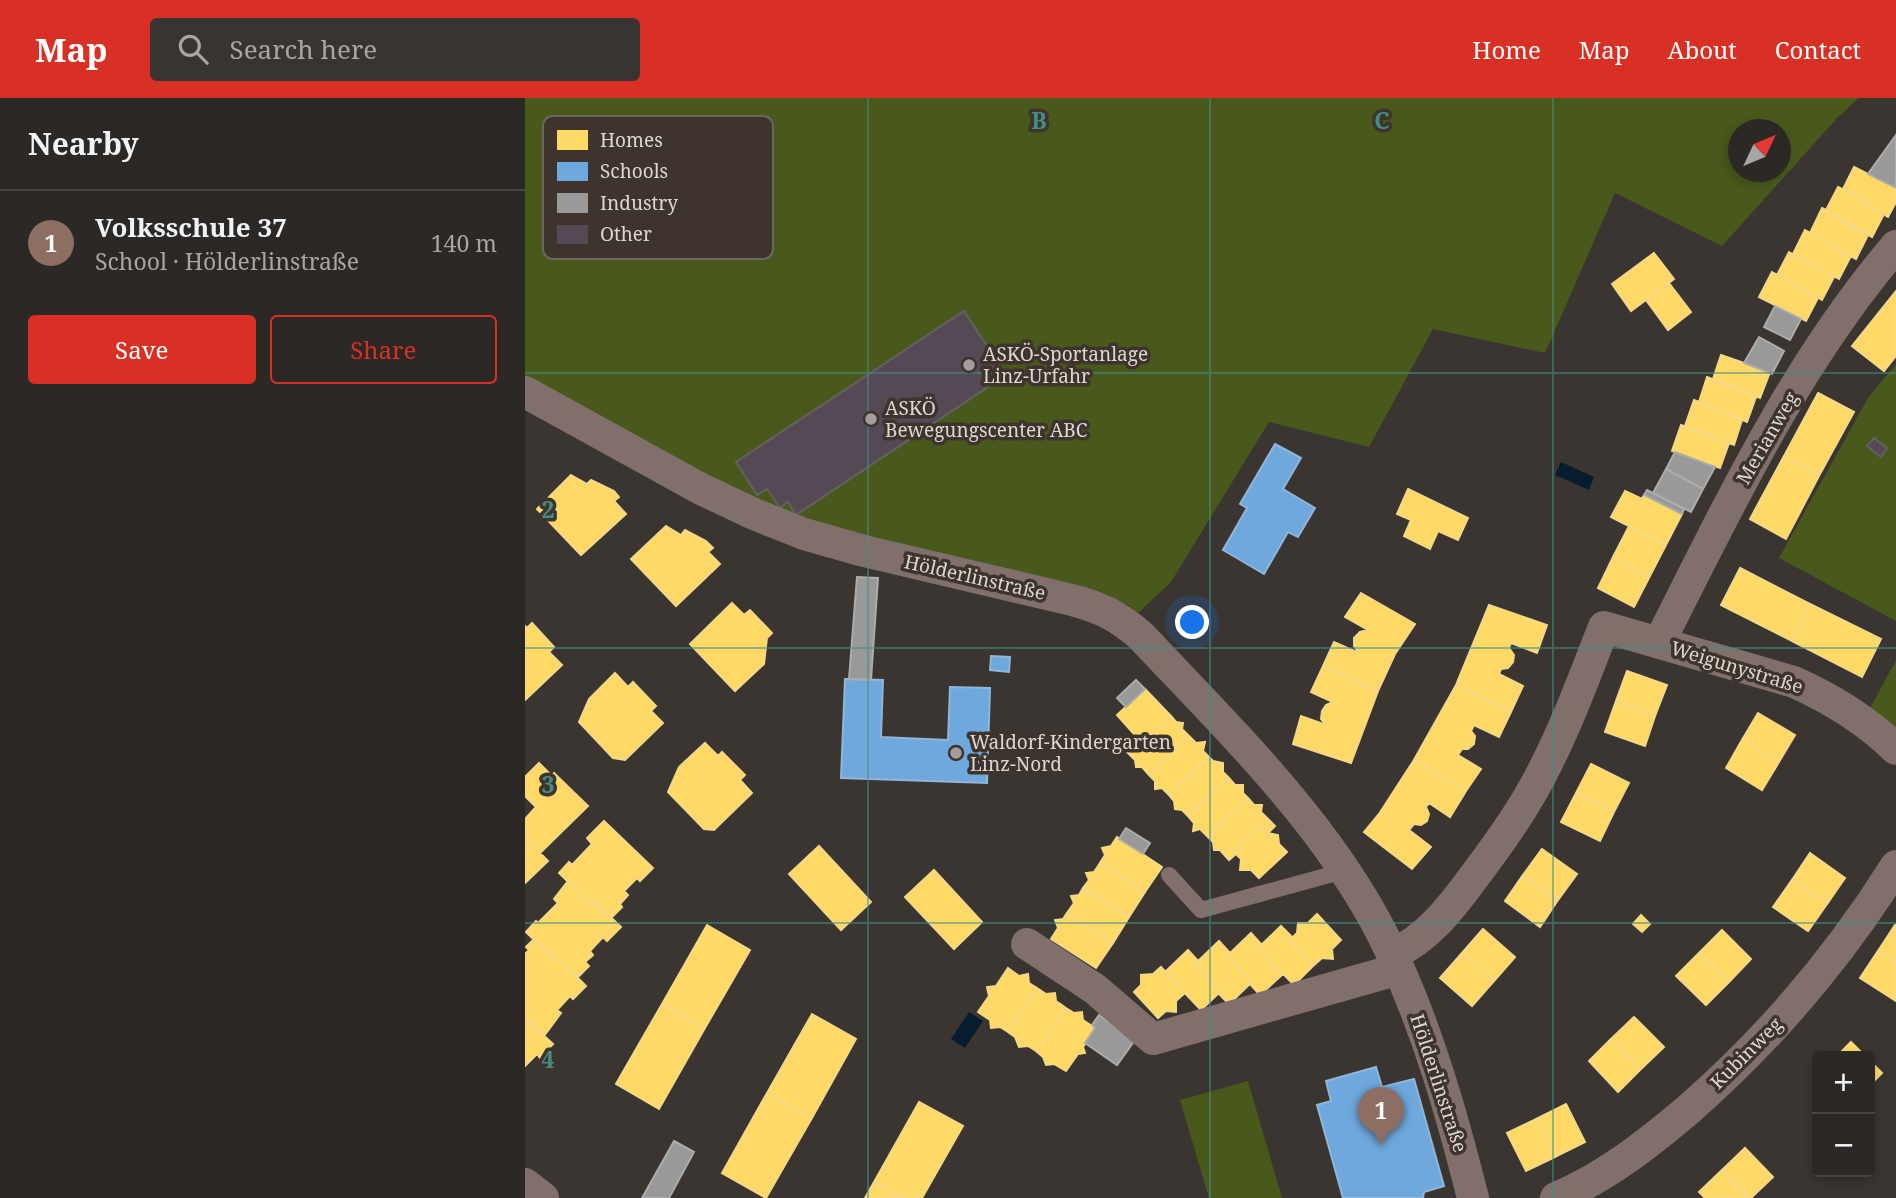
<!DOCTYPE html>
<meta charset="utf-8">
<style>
body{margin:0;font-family:"Noto Serif",serif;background:#383432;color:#f1f3f6}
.controls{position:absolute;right:21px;bottom:21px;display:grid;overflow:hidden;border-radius:7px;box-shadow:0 4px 10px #0003}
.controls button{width:63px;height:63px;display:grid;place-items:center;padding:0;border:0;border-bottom:2px solid #484442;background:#2c2825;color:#f1f3f6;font:35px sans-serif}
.compass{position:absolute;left:1203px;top:21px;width:63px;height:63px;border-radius:50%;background:#2c2825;box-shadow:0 4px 10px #0003;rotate:46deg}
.you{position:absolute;left:668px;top:525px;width:24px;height:24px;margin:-18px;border:5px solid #fff;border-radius:50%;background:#1a73e8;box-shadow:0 0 0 10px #1a73e833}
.badge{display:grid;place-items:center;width:46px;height:46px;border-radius:50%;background:#d93025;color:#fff;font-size:23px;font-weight:700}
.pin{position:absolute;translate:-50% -58px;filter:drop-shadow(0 2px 4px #0008)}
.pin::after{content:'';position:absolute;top:37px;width:24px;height:21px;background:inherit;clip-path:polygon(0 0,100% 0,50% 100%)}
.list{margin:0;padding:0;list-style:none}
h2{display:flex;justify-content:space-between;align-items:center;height:91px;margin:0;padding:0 28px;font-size:30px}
h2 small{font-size:23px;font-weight:400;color:#a6a6a7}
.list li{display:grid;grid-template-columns:46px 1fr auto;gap:21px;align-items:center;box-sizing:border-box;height:105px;padding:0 28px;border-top:2px solid #484442}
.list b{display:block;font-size:26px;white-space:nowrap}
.list p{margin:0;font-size:23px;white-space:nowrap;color:#a6a6a7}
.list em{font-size:23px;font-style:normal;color:#a6a6a7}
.actions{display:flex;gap:14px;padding:21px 28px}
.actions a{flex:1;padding:16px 0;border:2px solid #d93025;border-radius:7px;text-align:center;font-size:24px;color:#d93025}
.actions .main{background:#d93025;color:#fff}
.icon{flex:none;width:38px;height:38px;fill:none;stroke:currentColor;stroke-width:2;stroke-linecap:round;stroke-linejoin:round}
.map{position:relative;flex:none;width:1371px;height:1100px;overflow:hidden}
header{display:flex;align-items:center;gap:42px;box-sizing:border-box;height:98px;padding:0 35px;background:#d93025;color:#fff}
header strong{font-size:33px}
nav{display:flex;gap:38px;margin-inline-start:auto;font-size:24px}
.search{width:490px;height:63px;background:#383432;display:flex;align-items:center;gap:18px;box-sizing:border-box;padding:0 24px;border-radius:7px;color:#a6a6a7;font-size:26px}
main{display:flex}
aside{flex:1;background:#2c2825}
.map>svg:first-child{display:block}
.green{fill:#49591c;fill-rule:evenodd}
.water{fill:#081c30}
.homes{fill:#ffd966;stroke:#f5d887;stroke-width:2}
.schools{fill:#6fa8dc;stroke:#90b6d9;stroke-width:2}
.industry{fill:#999;stroke:#adacaa;stroke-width:2}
.building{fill:#564956;stroke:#646161;stroke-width:2}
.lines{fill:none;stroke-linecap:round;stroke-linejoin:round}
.lane{stroke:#816f6b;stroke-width:16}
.street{stroke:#816f6b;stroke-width:32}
.grid{fill:none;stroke:#428e87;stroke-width:2;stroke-opacity:0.55}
.poi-dot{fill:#a49e9a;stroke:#3e342d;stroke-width:2.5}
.labels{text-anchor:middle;stroke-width:7;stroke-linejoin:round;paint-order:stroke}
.poi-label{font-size:19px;fill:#ddd7d3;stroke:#3e342d;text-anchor:start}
.street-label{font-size:19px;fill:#ddd7d3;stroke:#3e342d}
.key{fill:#3e342d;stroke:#6e655f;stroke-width:2}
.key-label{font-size:19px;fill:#ddd7d3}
.grid-label{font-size:23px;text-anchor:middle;font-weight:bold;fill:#428e87;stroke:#3e342d;stroke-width:7;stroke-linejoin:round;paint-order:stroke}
</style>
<header>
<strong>Map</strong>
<div class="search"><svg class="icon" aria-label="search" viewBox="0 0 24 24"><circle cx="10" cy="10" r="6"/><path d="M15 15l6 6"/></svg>Search here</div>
<nav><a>Home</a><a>Map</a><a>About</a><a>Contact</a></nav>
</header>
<main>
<aside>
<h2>Nearby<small></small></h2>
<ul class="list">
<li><span class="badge" style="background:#8d6e63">1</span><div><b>Volksschule 37</b><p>School · Hölderlinstraße</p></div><em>140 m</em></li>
</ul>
<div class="actions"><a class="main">Save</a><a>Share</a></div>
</aside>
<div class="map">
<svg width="1371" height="1100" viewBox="0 0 1371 1100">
<rect width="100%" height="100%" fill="#3a3531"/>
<!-- green -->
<path class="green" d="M 0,0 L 1334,0 L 1313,19 L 1197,148 L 1090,95 L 1020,255 L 908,231 L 844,349 L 744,324 L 646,484 L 613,515 L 603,507 L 589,501 L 403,457 L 252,413 L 102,336 L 0,278 ZM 1213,32 L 1255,32 L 1255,74 L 1213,74 Z
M 1371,266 L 1371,523 L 1254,460 L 1343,300 Z
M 1371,562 L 1371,638 L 1343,614 Z
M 723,983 L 757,1100 L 684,1100 L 655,1002 Z"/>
<!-- water -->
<path class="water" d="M 1036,364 L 1069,379 L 1064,392 L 1030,377 Z
M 444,914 L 458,923 L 440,950 L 426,941 Z"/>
<!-- homes -->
<path class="homes" d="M 1329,69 L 1371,90 L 1371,104 L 1363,119 L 1337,105 L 1338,101 L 1318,91 Z
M 1313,89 L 1338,101 L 1337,105 L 1359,116 L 1347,139 L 1301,112 Z
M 1297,110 L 1322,123 L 1320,126 L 1343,137 L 1331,161 L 1285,135 Z
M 1280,132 L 1326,158 L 1314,181 L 1268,156 Z
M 1264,154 L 1309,179 L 1297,202 L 1252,177 Z
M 1129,155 L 1149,181 L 1106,213 L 1087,186 Z
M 1247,174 L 1293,200 L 1281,223 L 1234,199 Z
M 1144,185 L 1166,214 L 1143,232 L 1121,202 Z
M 1371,193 L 1371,258 L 1359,273 L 1327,248 Z
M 1196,257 L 1245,274 L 1235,300 L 1188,281 Z
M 1182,279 L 1231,299 L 1222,324 L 1174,304 Z
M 1293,295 L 1329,314 L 1294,378 L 1259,358 Z
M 1169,302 L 1217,322 L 1209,347 L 1160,328 Z
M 1156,327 L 1204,345 L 1195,370 L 1147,353 Z
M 1259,358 L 1294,378 L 1261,441 L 1225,421 Z
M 46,377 L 62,386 L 66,382 L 89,393 L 94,399 L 89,403 L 101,416 L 56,457 L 12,411 Z
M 883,391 L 943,420 L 933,442 L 913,433 L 905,451 L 879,438 L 886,422 L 872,416 Z
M 1100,393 L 1117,401 L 1119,397 L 1157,416 L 1141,447 L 1086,419 Z
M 141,428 L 156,437 L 160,432 L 181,443 L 188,450 L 183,454 L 195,466 L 151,508 L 106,461 Z
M 1104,428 L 1141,447 L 1125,478 L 1088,459 Z
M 1088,459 L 1125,478 L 1109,509 L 1073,490 Z
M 1215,470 L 1285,506 L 1267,543 L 1196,507 Z
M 836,495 L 890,526 L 870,556 L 853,593 L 798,568 L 809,544 L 834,555 L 829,548 L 829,540 L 835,534 L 843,532 L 820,519 Z
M 207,505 L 219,517 L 225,512 L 247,535 L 242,540 L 239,566 L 210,593 L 165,546 Z
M 1285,506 L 1356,541 L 1337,579 L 1267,543 Z
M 964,507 L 1022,527 L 1012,555 L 986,545 L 984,550 L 989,557 L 988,564 L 983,570 L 976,571 L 974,576 L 998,588 L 986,614 L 931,587 Z
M 7,525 L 29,549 L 24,554 L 37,567 L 0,602 L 0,528 L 2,530 Z
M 798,568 L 853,593 L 826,665 L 768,646 L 776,618 L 801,627 L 796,621 L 797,613 L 801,607 L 808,604 L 786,594 Z
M 1102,573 L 1142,587 L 1130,618 L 1091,603 Z
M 90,575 L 103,589 L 108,584 L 131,608 L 126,613 L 138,625 L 100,662 L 88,660 L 54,624 L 64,601 Z
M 931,587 L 986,614 L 974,639 L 949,627 L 946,633 L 950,638 L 949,646 L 943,651 L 937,651 L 933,657 L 956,671 L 941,693 L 889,662 Z
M 620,591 L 646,618 L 617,645 L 592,617 Z
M 1091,603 L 1130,618 L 1120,648 L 1080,634 Z
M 1233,615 L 1270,637 L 1254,664 L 1217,642 Z
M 646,618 L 651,624 L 658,625 L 657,631 L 664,638 L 624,677 L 617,669 L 611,669 L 610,662 L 601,653 L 614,641 L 617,645 Z
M 664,638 L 671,645 L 680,644 L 678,653 L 684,659 L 644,697 L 637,690 L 630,691 L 630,683 L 624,677 Z
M 1217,642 L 1254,664 L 1237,692 L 1201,670 Z
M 180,645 L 193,658 L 197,654 L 220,677 L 215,682 L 227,695 L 189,732 L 179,731 L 143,694 L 154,669 Z
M 684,659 L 688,663 L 698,665 L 698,674 L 704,680 L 663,718 L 657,712 L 650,711 L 649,703 L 644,697 Z
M 889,662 L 941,693 L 925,719 L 904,705 L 901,709 L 904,716 L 902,723 L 896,727 L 889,726 L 884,732 L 906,749 L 887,771 L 839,734 L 854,716 Z
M 14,665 L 27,678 L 29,675 L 63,708 L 15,755 L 0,740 L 0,721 L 11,709 L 0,698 L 0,679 Z
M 1066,666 L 1104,685 L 1089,714 L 1051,695 Z
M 704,680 L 710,687 L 718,687 L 718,695 L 723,700 L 683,739 L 675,731 L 668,733 L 669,725 L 663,718 Z
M 1051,695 L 1089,714 L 1075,743 L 1036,724 Z
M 723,700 L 729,707 L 737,707 L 736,714 L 750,728 L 743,735 L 736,728 L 709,754 L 711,756 L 704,762 L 695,752 L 689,752 L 688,744 L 683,739 Z
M 79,723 L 128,770 L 115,783 L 112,780 L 99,793 L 103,797 L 95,806 L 97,809 L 86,820 L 68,802 L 65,805 L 34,775 L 44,764 L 47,767 L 67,746 L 62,740 Z
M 736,728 L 743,735 L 753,737 L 754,746 L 762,754 L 734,780 L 726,772 L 715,772 L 716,761 L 709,754 Z
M 592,739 L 637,769 L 620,794 L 575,765 L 580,757 L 577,750 L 586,748 Z
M 0,740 L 23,763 L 0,785 Z
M 294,748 L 346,804 L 316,832 L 264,776 Z
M 1017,751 L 1052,776 L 1033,802 L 998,777 Z
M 1285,755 L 1320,780 L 1302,806 L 1267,782 Z
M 575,765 L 620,794 L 604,819 L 558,790 L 564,782 L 561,775 L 569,774 Z
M 409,772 L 457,824 L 429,851 L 380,799 Z
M 998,777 L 1033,802 L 1015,829 L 980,803 Z
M 1267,782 L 1302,806 L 1283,833 L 1248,809 Z
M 43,783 L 65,805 L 68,802 L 96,829 L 82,843 L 78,839 L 65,853 L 68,857 L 60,864 L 64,868 L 53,879 L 34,861 L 31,863 L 1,834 L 11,823 L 13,825 L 33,805 L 29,801 Z
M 558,790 L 604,819 L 588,845 L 542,815 L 549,805 L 546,798 L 554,797 Z
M 542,815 L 588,845 L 571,870 L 526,841 L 533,830 L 530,822 L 538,821 Z
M 792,816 L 816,842 L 807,851 L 808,861 L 797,860 L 789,867 L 765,842 L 772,835 L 773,825 L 783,825 Z
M 1116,817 L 1125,826 L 1117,834 L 1108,826 Z
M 182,827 L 225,852 L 180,930 L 137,906 Z
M 1370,827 L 1371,827 L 1371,865 L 1353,853 Z
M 756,828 L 767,839 L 765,842 L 789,867 L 769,887 L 733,850 Z
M 958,831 L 990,859 L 969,883 L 937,855 Z
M 1197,832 L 1226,861 L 1204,884 L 1174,855 Z
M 726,835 L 736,846 L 733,850 L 758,876 L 735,897 L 725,886 L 727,884 L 702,858 Z
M 9,841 L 31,863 L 34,861 L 61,888 L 48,901 L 45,898 L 32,912 L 36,915 L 19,938 L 0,920 L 0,856 L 4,852 L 1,849 Z
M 694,843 L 705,855 L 702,858 L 727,884 L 704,906 L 693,895 L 696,893 L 670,866 Z
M 663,852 L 673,863 L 670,866 L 696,893 L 676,912 L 640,874 Z
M 1353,853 L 1371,865 L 1371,903 L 1335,880 Z
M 937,855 L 969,883 L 947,908 L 915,880 Z
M 1174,855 L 1204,884 L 1181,907 L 1151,878 Z
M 636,869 L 660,895 L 651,903 L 651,914 L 641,913 L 633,920 L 609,894 L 616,887 L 616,877 L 628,876 Z
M 483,870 L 494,878 L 503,876 L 504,885 L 512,890 L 483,934 L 475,929 L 466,930 L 465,922 L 453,914 L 464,898 L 462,889 L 471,888 Z
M 512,890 L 521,896 L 530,895 L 531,903 L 541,910 L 511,953 L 503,948 L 494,949 L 490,939 L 483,934 Z
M 137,906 L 180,930 L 134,1011 L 91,986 Z
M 541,910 L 549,915 L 557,914 L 558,922 L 570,930 L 558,949 L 560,955 L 553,956 L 541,973 L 529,966 L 521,967 L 518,959 L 511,953 Z
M 287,916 L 331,941 L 287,1020 L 242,995 Z
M 1109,919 L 1139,949 L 1116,971 L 1086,941 Z
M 0,920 L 28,946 L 15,960 L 12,956 L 0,968 Z
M 1086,941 L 1116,971 L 1093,994 L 1064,963 Z
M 1326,944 L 1340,958 L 1312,958 Z
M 1345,963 L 1357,975 L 1345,987 Z
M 242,995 L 287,1020 L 241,1100 L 197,1075 Z
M 394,1004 L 438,1028 L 397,1100 L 378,1100 L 349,1084 Z
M 1041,1006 L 1060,1044 L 1030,1059 L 1011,1021 Z
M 1011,1021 L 1030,1059 L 1001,1073 L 982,1035 Z
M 1220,1050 L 1248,1079 L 1226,1100 L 1197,1072 Z
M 1197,1072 L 1224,1100 L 1180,1100 L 1174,1094 Z
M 349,1084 L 378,1100 L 340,1100 Z"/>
<!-- schools -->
<path class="schools" d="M 750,346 L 776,360 L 758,391 L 790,410 L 773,439 L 763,434 L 739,476 L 698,452 L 722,410 L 715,406 Z
M 466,558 L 485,559 L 484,574 L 465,572 Z
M 320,581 L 358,582 L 356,639 L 423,642 L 425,589 L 465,590 L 462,685 L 316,680 Z
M 851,969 L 857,989 L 889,981 L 919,1088 L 899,1094 L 898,1100 L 818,1100 L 792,1007 L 806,1003 L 801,983 Z"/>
<!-- industry -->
<path class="industry" d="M 1371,37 L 1371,90 L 1343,76 Z
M 1250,208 L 1276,221 L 1265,242 L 1239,229 Z
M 1234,239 L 1259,253 L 1247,276 L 1219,265 Z
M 1150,354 L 1190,369 L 1178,391 L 1141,371 Z
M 1141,371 L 1178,391 L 1166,414 L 1128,395 Z
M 1122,392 L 1159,411 L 1157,416 L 1119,397 Z
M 332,479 L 353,480 L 346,582 L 324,581 Z
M 611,582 L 620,591 L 601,609 L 592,600 Z
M 601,730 L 625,745 L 618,756 L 594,741 Z
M 574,917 L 610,942 L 592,967 L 560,945 L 570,930 L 567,927 Z
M 149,1043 L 169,1054 L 144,1100 L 117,1100 Z"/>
<!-- building -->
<path class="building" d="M 439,213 L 481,277 L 271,417 L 263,404 L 255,410 L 242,391 L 232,397 L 211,364 Z
M 1349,340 L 1362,350 L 1356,359 L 1342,348 Z"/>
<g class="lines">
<!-- lane -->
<path class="lane" d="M 644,777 L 676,812 L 819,773"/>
<!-- street -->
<path class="street" d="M 0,294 L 176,391 L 229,416 L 279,436 L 339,453 L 547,502 C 577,510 593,518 616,538 C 708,636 812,735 868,858 C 904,936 927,1017 948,1100
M 1134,545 C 1204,407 1270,266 1371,148
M 502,846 L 570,891 L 628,941 L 874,871
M 868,856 C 902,841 926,810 948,780 C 976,743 1003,705 1023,663 C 1045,620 1061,574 1079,529 L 1269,584 C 1307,601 1341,622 1371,651
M 0,1086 L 18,1100
M 1031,1100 C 1081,1079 1124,1045 1164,1011 C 1245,940 1314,859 1371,768"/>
</g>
<!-- grid -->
<path class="grid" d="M 343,0 L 343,1100M 685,0 L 685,1100M 1028,0 L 1028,1100M 0,275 L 1371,275M 0,550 L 1371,550M 0,825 L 1371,825"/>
<!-- markers -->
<g class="poi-dot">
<circle cx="444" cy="267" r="7"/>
<circle cx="346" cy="321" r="7"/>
<circle cx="431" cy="655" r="7"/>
</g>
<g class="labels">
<!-- poi labels -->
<g class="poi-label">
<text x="458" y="263">ASKÖ-Sportanlage<tspan x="458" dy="22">Linz-Urfahr</tspan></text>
<text x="360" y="317">ASKÖ<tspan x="360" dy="22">Bewegungscenter ABC</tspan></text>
<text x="445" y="651">Waldorf-Kindergarten<tspan x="445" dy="22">Linz-Nord</tspan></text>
</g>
<!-- street labels -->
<g class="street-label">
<text transform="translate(1242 340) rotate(-60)" y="7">Merianweg</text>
<text transform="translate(450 479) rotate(13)" y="7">Hölderlinstraße</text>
<text transform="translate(1212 569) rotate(17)" y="7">Weigunystraße</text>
<text transform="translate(1221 955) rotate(-45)" y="7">Kubinweg</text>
<text transform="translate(914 985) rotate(72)" y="7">Hölderlinstraße</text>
</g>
</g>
<!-- legend -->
<rect x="18" y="18" width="230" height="143" rx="10" class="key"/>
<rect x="32" y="32" width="31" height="20" fill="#ffd966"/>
<rect x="32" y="64" width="31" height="19" fill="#6fa8dc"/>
<rect x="32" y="95" width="31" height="20" fill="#999"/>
<rect x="32" y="127" width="31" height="19" fill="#564956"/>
<g class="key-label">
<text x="75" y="49">Homes</text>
<text x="75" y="80">Schools</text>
<text x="75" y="112">Industry</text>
<text x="75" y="143">Other</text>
</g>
<g class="grid-label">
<text x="514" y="31">B</text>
<text x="857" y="31">C</text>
<text x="23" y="420">2</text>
<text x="23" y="695">3</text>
<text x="23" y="970">4</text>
</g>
</svg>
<div class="controls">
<button>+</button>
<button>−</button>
</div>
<svg class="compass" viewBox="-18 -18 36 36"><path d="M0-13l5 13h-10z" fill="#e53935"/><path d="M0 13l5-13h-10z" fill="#a6a6a7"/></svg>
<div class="you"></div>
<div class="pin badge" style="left:856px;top:1047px;background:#8d6e63">1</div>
</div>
</main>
